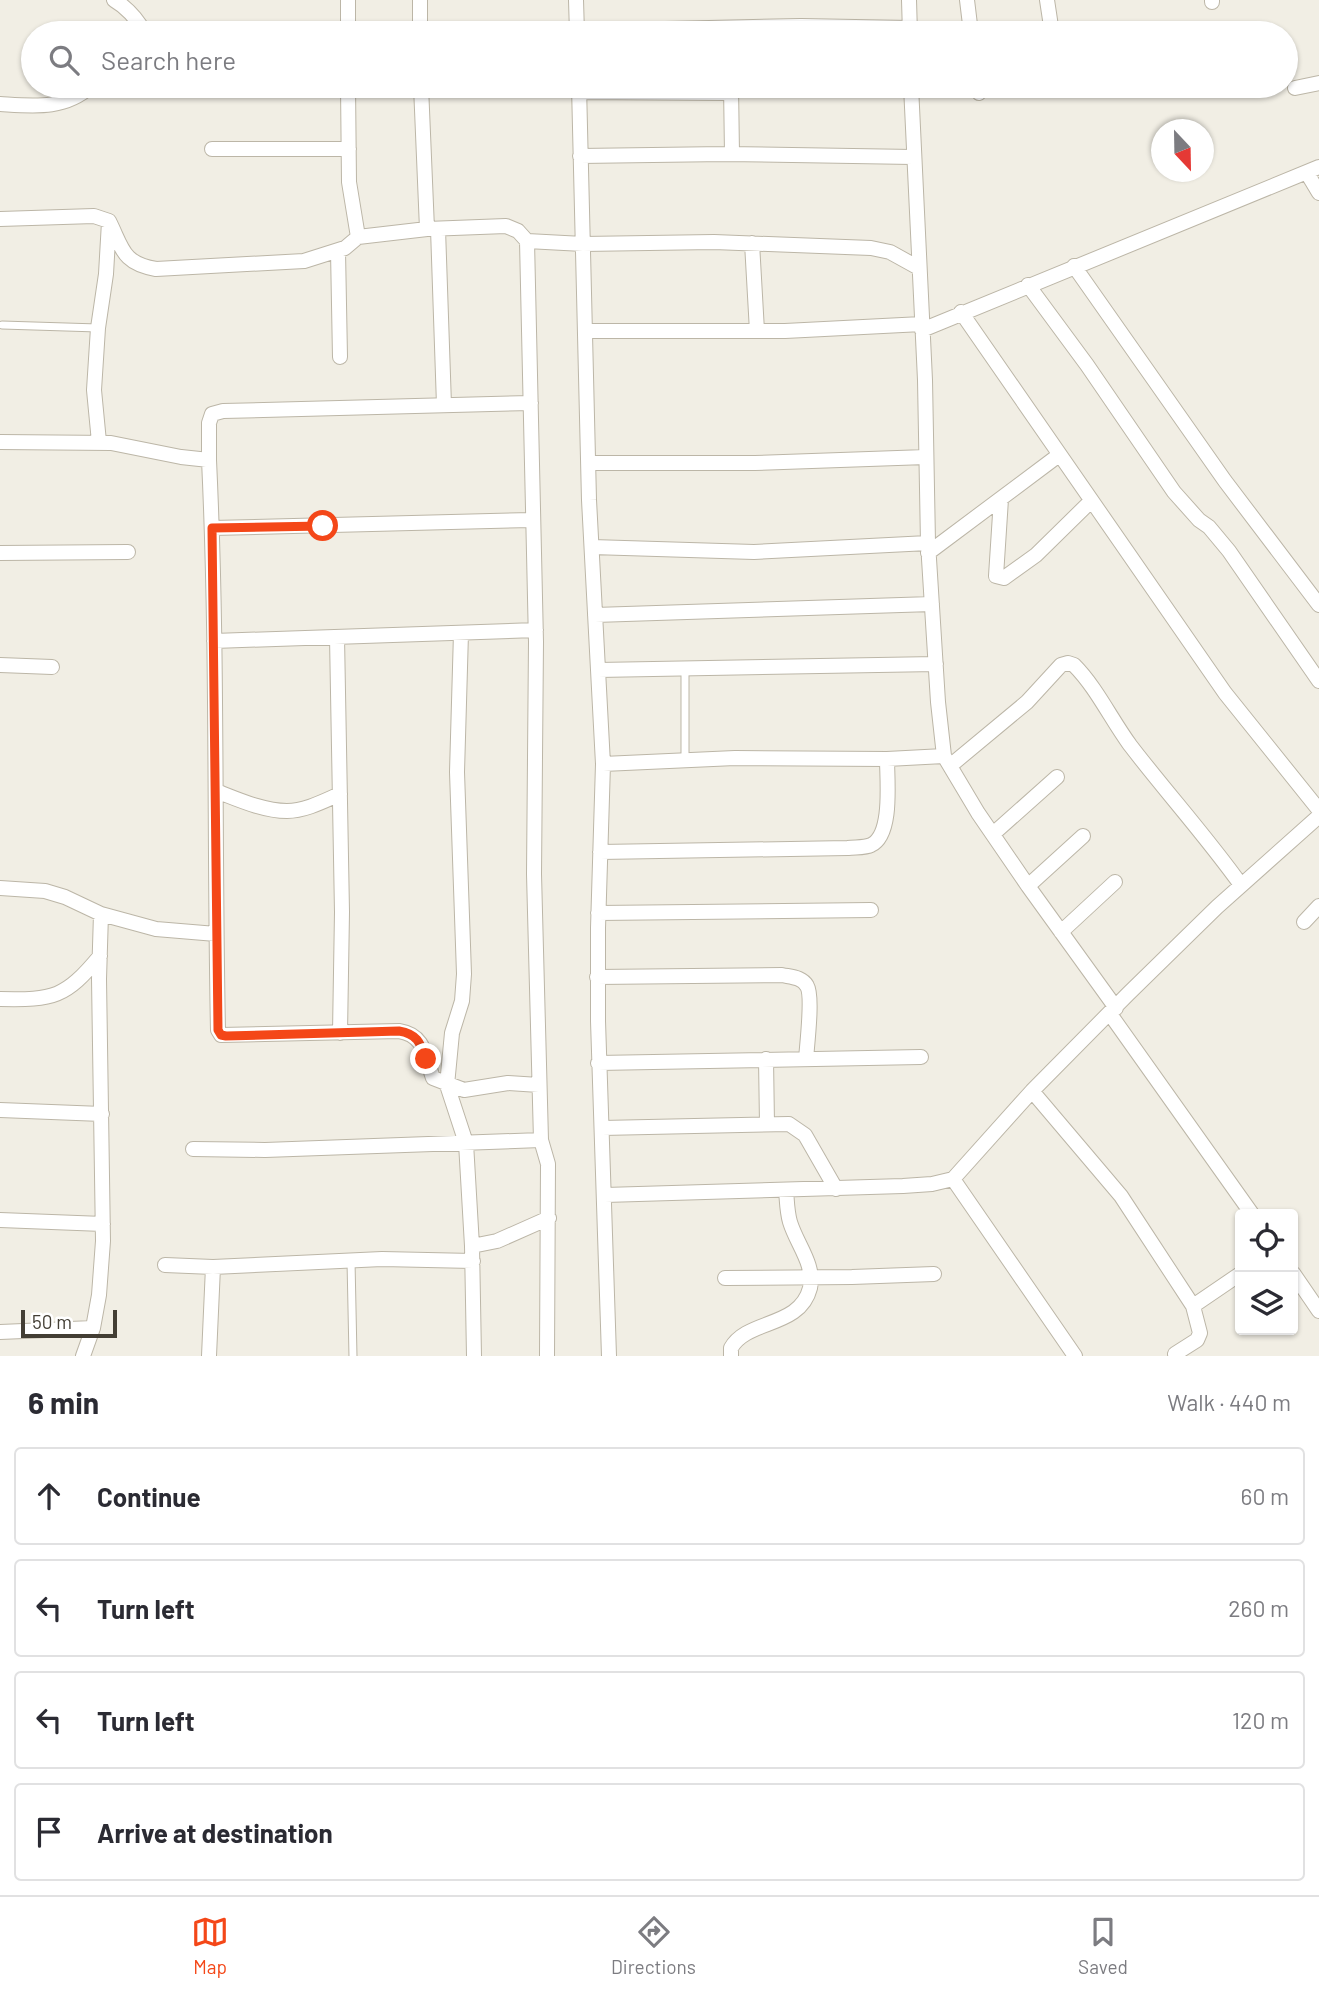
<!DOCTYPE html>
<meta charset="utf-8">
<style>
body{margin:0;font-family:Barlow,sans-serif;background:#f2f2f3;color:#2b2b33}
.controls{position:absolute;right:21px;bottom:21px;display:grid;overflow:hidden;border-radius:7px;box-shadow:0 2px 5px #0004}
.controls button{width:63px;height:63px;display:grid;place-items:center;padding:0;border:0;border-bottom:2px solid #e1e1e2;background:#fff;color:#2b2b33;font:35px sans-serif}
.compass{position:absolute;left:1151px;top:119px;width:63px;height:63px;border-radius:50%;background:#fff;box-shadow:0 2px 5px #0004;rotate:158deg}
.scale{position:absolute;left:21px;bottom:18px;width:96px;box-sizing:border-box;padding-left:7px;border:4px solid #433e34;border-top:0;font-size:19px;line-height:24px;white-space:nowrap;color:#433e34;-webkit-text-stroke:5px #fff;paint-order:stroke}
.stop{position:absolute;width:21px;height:21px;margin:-16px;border:5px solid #f44718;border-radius:50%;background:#fff}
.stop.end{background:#f44718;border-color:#fff;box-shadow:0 2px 7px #0008}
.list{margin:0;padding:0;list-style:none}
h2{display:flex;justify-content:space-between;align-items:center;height:91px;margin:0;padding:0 28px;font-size:30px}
h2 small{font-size:23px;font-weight:400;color:#7c7c81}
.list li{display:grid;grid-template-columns:46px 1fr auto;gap:21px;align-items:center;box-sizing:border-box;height:98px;margin:0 14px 14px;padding:0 14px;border:2px solid #e1e1e2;border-radius:7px}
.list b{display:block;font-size:26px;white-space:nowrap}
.list em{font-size:23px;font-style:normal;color:#7c7c81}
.icon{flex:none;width:38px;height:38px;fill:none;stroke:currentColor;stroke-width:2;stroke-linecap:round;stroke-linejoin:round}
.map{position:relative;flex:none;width:1319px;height:1356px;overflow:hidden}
.search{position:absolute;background:#fff;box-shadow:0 2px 5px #0004;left:21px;right:21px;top:21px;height:77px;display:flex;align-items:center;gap:18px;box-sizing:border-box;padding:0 24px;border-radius:38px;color:#7c7c81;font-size:26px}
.sheet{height:539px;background:#fff}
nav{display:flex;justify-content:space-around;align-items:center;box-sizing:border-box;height:98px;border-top:2px solid #e1e1e2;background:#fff;font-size:19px;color:#7c7c81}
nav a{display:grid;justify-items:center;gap:4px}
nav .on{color:#f44718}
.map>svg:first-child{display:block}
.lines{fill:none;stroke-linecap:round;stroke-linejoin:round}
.service-casing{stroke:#bcb6a7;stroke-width:9}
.minor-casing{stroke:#bcb6a7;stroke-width:16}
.service{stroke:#fff;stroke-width:7}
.minor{stroke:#fff;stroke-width:14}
.route{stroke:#f44718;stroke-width:9}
</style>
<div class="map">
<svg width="1319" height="1356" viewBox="0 0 1319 1356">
<rect width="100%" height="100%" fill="#f1eee4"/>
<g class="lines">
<!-- service casing -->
<g class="service-casing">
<path id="service" d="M 2,325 L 98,328
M 685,670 L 685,760
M 351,1261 L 353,1356"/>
</g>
<!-- minor casing -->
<g class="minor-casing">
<path id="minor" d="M 114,0 C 128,8 137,19 145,33
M 348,0 L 348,33
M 420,0 L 420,33
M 576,0 L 577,33
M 909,0 L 910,33
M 967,0 L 971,33
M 1047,0 L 1052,33
M 1212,0 L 1212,2
M 577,31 L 801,26 L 909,28
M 216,33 L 348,30
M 348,86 L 349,182 L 358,237
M 421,86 L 427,229
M 579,86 L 589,500 L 603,764 L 598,928 L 598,1021 L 609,1356
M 731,86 L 732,154
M 911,86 L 925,380 L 928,543 L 938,702 L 944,756 L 978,813 L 1028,886 L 1116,1008
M 978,86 L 979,93
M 806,88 L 854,86
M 1295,88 L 1319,83
M 579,92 L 731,93
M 0,104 C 34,106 64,110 91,86
M 212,149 L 349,149
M 580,156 L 725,154 L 913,157
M 1307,173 L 1319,193
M 0,219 L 94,216 L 109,221 C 123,249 122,263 156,269 L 304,261 L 345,248 L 358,237 L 427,229 L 506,226 L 518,231 L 527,241 L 583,244 L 714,242 L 871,248 L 890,252 L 919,268
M 438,229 L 444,405
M 527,241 L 536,642 L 534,874 L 541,1140 L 548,1164 L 547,1356
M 752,243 L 757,331
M 338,251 L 340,357
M 1074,266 L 1225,481 L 1319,605
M 1028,285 L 1087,365 L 1174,492 L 1199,520 L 1209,527 L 1229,551 L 1319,681
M 961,312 L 1225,693 L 1319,810
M 922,330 L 1319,167
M 585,331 L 785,331 L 922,324
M 531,403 L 223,411 L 212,414 L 209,423 L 209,460 C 218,650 214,840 218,1030 L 221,1035 L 399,1031 C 425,1035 425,1056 433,1078 L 464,1090 L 508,1083 L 539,1085
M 0,442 L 111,443 L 181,457 L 209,460
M 99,442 L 94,390 L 98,328 L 106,274 L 109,222
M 588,463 L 755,463 L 926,457
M 1001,499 L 996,576 L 1004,578 L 1036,555 L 1090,502
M 212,528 L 532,520
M 592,547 L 754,552 L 928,543
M 0,553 L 128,552
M 928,553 L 1059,455
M 595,615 L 932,604
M 461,633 L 457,772 L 464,974 L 462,1001 L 452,1033 L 447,1085 L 466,1143 L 472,1246 L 474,1356
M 337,637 L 342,912 L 340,1033
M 214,641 L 536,630
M 0,665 L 52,667
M 598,670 L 936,664
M 603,764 L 735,758 L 887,759 L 944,756
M 950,766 L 1027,702 L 1061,665 L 1068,663 L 1074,665 C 1096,687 1111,719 1130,745 C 1166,792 1206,836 1241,885
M 216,791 C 237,799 263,811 287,811 C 305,811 324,801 340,794
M 993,834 L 1057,777
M 600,852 L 848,848 C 855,847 865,848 871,845 C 893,835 887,780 887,759
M 1028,886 L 1083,836
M 0,888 L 45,891 L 65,897 L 101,914 L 156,929 L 216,934
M 598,913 L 871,910
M 1304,922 L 1319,906
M 1061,932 L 1115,882
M 597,977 L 782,975 C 791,977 802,977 807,986 C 813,996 807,1045 806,1059
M 0,999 C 54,1000 65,998 100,956
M 1110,1014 L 1252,1214
M 766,1059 L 767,1124
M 598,1063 L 921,1057
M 1032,1091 L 1121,1196 L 1193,1306 L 1200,1333 L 1197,1340 L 1175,1354
M 0,1110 L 102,1114
M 602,1128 L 789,1124 L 805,1135 L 836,1189
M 193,1149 L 265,1150 L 541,1140
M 953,1179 L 1075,1356
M 605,1195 L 903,1186 L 932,1184 L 953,1179 L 1032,1091 L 1128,994 L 1217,907 L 1319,816
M 0,1220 L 103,1224
M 472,1246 L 497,1241 L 549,1218
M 165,1265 L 213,1267 L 382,1259 L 473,1261
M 1293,1273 L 1319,1311
M 725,1278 L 852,1277 L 934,1274
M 1193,1306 L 1240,1274
M 0,1332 L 93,1328
M 83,1356 L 93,1328 L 99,1295 L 103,1241 L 99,979 L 101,914
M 209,1356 L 213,1267
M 731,1356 L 731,1348 C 747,1319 800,1328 810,1288 C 815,1264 797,1245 790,1222 C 787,1212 787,1201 786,1190"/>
</g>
<!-- service -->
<use href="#service" class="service"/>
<!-- minor -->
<use href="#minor" class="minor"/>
</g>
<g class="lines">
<!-- route -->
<path class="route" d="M 323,526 L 212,528 L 218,1030 L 221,1035 L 226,1036 L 399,1031 C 417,1034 420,1042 426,1059"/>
</g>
</svg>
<div class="controls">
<button><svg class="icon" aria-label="locate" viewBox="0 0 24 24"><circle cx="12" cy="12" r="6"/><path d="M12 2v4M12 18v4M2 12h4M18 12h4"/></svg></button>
<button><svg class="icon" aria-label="layers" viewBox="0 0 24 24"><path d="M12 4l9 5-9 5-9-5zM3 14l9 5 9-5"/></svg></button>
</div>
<svg class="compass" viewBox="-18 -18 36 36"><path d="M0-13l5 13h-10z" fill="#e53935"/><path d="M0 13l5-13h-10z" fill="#7c7c81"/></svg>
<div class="scale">50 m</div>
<div class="stop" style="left:323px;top:526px"></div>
<div class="stop end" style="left:426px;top:1059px"></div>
<div class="search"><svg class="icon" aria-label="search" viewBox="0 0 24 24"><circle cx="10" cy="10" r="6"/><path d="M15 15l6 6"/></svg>Search here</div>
</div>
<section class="sheet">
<h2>6 min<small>Walk · 440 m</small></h2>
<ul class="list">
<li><svg class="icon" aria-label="ahead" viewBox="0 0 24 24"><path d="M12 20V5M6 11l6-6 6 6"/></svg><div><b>Continue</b></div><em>60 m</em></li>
<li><svg class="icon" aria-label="left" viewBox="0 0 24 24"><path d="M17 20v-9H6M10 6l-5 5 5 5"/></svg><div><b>Turn left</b></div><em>260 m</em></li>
<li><svg class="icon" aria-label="left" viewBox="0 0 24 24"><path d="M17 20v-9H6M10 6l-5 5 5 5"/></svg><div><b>Turn left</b></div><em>120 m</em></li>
<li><svg class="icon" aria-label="arrive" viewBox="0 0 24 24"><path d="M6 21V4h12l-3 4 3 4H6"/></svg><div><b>Arrive at destination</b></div></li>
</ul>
</section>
<nav>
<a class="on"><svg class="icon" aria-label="map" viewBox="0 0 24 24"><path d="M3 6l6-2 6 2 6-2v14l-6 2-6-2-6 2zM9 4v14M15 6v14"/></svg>Map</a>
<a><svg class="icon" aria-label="directions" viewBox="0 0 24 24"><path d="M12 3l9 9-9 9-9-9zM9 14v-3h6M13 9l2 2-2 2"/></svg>Directions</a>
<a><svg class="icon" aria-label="saved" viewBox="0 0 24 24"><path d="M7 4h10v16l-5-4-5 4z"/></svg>Saved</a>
</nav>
